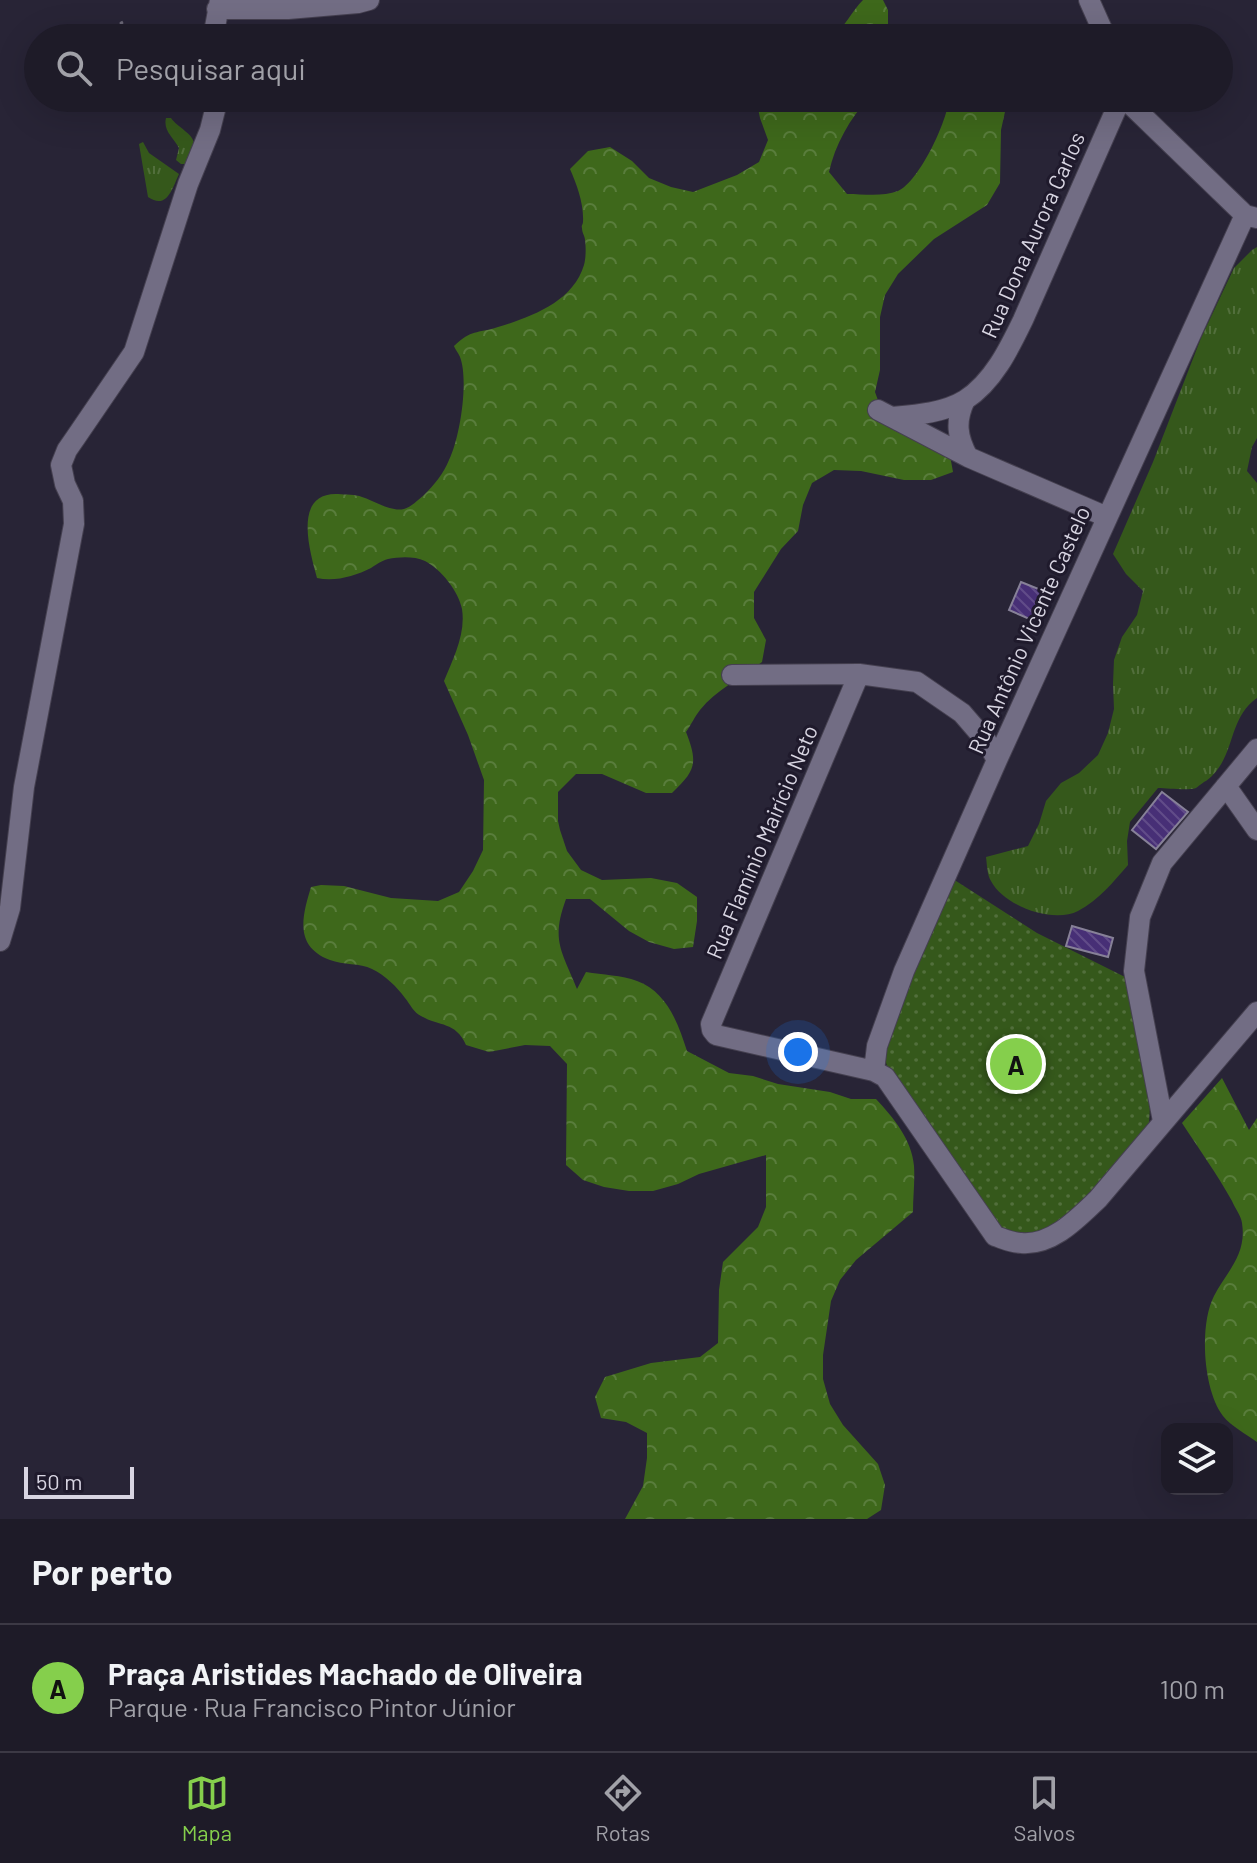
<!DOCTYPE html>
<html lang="pt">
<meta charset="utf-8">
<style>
body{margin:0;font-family:Barlow,sans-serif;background:#2b2834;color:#f1f3f6}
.controls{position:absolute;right:24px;bottom:24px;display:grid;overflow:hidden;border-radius:16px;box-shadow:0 8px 32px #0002}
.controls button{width:72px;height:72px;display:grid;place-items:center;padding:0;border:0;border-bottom:2px solid #3c3945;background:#1e1b28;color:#f1f3f6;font:40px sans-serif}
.scale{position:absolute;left:24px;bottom:20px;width:110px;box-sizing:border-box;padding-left:8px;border:4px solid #d8d5e2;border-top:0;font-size:22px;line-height:28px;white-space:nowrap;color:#d8d5e2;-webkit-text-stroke:6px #1f1a2c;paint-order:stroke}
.you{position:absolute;left:798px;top:1052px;width:28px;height:28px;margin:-20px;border:6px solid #fff;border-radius:50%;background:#1a73e8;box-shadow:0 0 0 12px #1a73e833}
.badge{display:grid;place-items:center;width:52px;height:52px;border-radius:50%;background:#85cf4c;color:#111;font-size:26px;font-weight:700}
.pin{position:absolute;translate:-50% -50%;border:4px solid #fff;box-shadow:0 2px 8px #0006}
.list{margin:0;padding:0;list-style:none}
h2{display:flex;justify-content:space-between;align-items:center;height:104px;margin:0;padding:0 32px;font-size:34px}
h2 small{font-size:26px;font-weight:400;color:#a1a1a8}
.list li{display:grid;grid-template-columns:52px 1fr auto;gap:24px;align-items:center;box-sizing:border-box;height:128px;padding:0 32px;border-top:2px solid #3c3945}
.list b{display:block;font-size:30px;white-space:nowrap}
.list p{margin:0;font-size:26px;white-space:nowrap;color:#a1a1a8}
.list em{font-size:26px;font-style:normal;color:#a1a1a8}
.icon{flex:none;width:44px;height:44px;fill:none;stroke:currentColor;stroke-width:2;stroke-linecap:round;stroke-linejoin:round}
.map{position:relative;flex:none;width:1257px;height:1519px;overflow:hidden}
.search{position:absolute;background:#1e1b28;box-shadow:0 8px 32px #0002;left:24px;right:24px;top:24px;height:88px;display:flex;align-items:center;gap:20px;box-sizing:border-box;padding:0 28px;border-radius:44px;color:#a1a1a8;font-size:30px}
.sheet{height:232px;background:#1e1b28}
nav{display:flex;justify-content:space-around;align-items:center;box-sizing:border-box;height:112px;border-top:2px solid #3c3945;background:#1e1b28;font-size:22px;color:#a1a1a8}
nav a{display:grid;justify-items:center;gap:4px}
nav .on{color:#85cf4c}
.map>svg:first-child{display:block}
.grass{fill:url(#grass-tufts)}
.forest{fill:url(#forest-crowns)}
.park{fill:url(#park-dots)}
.building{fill:url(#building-back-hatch);stroke:#878198;stroke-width:2}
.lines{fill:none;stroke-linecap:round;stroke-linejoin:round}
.minor-casing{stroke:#454050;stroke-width:22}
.path{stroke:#6a6676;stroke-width:3;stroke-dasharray:6 6;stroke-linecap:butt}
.minor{stroke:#726d84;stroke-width:20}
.labels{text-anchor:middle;stroke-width:6;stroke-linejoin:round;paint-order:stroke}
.street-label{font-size:22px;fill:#d8d5e2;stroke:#1f1a2c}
</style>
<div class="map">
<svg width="1257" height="1519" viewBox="0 0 1257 1519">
<defs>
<pattern id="grass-tufts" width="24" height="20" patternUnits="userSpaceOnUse" patternTransform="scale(2)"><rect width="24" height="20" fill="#35581b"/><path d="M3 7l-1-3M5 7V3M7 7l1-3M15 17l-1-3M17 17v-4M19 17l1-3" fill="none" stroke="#526f3c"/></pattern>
<pattern id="forest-crowns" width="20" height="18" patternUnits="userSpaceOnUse" patternTransform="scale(2)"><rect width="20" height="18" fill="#3e681b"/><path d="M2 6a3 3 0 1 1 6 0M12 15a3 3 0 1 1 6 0" fill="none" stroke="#597d3c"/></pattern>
<pattern id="park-dots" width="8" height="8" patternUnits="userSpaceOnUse" patternTransform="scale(2)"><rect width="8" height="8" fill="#35581b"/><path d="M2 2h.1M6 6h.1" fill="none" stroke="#526f3c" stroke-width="1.8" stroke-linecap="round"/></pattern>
<pattern id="building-back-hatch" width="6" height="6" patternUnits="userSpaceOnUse" patternTransform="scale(2)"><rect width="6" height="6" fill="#472f76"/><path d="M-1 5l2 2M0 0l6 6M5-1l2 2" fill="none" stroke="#614c89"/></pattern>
</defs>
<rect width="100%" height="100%" fill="#282436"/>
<!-- grass -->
<path class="grass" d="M 166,118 L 171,118 C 177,127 194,134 194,144 C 194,149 187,159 185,164 L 181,164 L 176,160 L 179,148 C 173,137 163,131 166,118 Z
M 143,142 L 149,153 L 179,174 C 172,189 167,210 148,197 L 139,144 Z
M 1257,247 L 1257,438 L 1252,447 L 1247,471 L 1257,483 L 1257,698 C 1226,720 1237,758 1206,781 C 1205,781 1196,788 1196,788 C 1187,791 1168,788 1158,788 L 1130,822 L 1127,841 L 1128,865 C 1113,882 1099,900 1078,911 C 1053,924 1004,906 991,881 C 987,875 987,864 986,857 L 1028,846 L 1039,824 L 1046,801 L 1061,783 L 1079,773 L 1098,755 L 1108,733 L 1114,709 L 1113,684 L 1114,660 L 1122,637 L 1137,615 L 1143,591 L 1126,574 L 1113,554 L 1153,462 L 1201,338 L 1234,268 L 1252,250 Z"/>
<!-- forest -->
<path class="forest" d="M 863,0 L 883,0 L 888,10 L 888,38 L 833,38 C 845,26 852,11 863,0 Z
M 989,25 L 1016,25 L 1028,38 L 960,38 L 963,33 Z
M 756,98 L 869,98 C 850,118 835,145 829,172 L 847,194 C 863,194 883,197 898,191 C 919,182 948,120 949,98 L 1008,98 L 1001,130 L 1000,183 L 987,205 L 934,239 L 898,274 L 885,295 L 880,317 L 880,370 L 875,392 L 883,414 L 949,450 L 953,472 L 931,480 L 904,480 L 861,471 L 834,470 L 812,483 L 803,505 L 798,531 L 781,549 L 754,592 L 754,618 L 766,640 L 762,662 C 741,678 716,690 700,710 C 695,716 691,725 686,732 C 698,763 696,770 672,793 L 646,793 L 602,774 L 576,774 L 558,792 L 558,821 L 560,830 L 567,851 L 581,870 L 602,880 L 651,878 L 677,883 L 697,897 L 697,921 L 693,947 L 674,949 L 649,942 L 629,931 L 590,899 L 566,899 C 551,940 561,950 577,989 L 586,972 C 602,975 622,975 637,981 C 667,992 678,1023 687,1051 L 729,1073 L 753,1076 L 778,1084 L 830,1092 L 851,1099 L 876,1099 C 893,1117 912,1140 914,1166 C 915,1181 913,1197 913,1212 L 856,1260 L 840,1280 L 831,1301 L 823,1355 L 823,1379 L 830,1404 L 843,1425 L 878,1464 L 885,1485 L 881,1510 L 867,1519 L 625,1519 L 643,1486 L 647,1458 L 647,1433 L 626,1422 L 601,1418 L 595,1397 L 605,1377 L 651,1363 L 700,1357 L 718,1343 L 719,1290 L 723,1262 L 758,1227 L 766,1207 L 766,1155 L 699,1174 L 678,1184 L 653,1191 L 629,1191 L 604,1187 L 583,1180 L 566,1165 L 567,1064 L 550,1046 L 525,1045 L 489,1052 L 466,1045 C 455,1021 440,1027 421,1016 C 414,1013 410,1004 405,998 C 397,987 385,975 372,969 C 360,963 343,965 330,960 C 294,946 302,917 311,887 L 321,885 L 344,886 L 391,898 L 438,901 L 459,892 L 473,871 L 483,850 L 484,780 L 468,735 L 444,681 C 453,659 466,634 462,609 C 459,592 441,569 425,561 C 414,556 399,557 388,559 C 381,561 377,564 371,568 C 355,576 335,582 317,578 C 310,552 292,492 338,494 C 346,495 355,494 362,497 C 375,501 390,512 404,509 C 411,507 418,500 424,495 C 434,485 444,473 449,460 C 460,438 469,380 460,357 C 460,356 454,347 454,346 C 472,329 476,334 498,327 C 531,317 573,302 584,265 C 586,258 586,247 585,240 C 585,236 582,233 582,228 C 581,226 583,224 583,222 C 584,204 577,185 570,169 L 588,151 L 610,147 L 632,161 L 649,178 L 671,187 L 693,192 L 737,175 L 759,162 L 768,140 L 760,118 Z
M 1222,1078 L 1249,1130 L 1257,1118 L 1257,1442 C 1246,1434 1231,1426 1223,1416 C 1203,1390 1199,1325 1214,1296 C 1227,1271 1247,1255 1242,1223 C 1241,1216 1235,1208 1232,1201 C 1217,1174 1199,1149 1182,1123 Z"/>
<!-- park -->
<path class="park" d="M 953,879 L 1037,933 L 1125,977 L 1151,1089 L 1149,1124 L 1075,1211 L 1046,1230 L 1025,1235 L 997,1229 L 889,1072 L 884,1056 L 910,974 Z"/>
<!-- building -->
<path class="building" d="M 1021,582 L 1046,592 L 1034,621 L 1009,610 Z
M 1162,792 L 1188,812 L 1156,849 L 1132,830 Z
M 1072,926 L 1113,938 L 1108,957 L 1066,946 Z"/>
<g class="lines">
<!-- minor casing -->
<g class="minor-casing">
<path id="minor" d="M 1089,0 L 1106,38
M 217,9 L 288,9 L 358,3 L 369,0
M 213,38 L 220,0
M 1124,98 L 1245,215 L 1257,218
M 965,400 C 955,421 957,437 968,457
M 878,410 L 968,457 L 1107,517
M 892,417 C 915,415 944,413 965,400 C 993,382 1009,349 1023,320 L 1121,98
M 859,674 L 711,1024 L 712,1030 L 716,1035 L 874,1071 L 885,1077 L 995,1236 C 1004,1239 1012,1243 1021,1243 C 1052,1246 1078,1218 1098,1199 L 1257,1012
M 732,675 L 859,674 L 917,682 L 962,713 L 987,742 L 997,760
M 1226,786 L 1257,830
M 0,941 L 10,908 L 24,787 L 74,524 L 73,501 L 65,484 L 61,465 L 67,450 L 76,437 L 134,352 L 188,184 L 210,130 L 218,98
M 874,1071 L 877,1046 L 904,971 L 997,760 L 1245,215
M 1163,1121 L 1134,971 L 1140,917 L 1162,863 L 1257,749"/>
</g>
<!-- path -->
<path class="path" d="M 123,22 L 121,23 L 124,31 L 130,36 L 144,34 L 158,28"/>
<!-- minor -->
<use href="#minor" class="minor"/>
</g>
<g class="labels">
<!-- street labels -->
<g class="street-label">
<text transform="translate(1033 235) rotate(-66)" y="8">Rua Dona Aurora Carlos</text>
<text transform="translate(1029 630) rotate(-66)" y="8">Rua Antônio Vicente Castelo</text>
<text transform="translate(762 842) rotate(-67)" y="8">Rua Flamínio Mairício Neto</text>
</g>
</g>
</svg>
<div class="controls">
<button><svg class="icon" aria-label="layers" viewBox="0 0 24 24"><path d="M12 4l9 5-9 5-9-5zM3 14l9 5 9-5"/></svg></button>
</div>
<div class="scale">50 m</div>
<div class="you"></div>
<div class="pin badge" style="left:1016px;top:1064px">A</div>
<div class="search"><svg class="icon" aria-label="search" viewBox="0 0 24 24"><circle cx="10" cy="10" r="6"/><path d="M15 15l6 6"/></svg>Pesquisar aqui</div>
</div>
<section class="sheet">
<h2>Por perto<small></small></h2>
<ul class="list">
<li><span class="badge">A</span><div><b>Praça Aristides Machado de Oliveira</b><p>Parque · Rua Francisco Pintor Júnior</p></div><em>100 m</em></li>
</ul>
</section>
<nav>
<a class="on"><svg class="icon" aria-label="map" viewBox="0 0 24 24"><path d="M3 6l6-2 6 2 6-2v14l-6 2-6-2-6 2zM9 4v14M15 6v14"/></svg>Mapa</a>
<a><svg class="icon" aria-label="directions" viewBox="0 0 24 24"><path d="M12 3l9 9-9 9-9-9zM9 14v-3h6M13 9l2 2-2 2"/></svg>Rotas</a>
<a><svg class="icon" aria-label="saved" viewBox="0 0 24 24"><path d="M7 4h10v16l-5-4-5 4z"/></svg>Salvos</a>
</nav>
